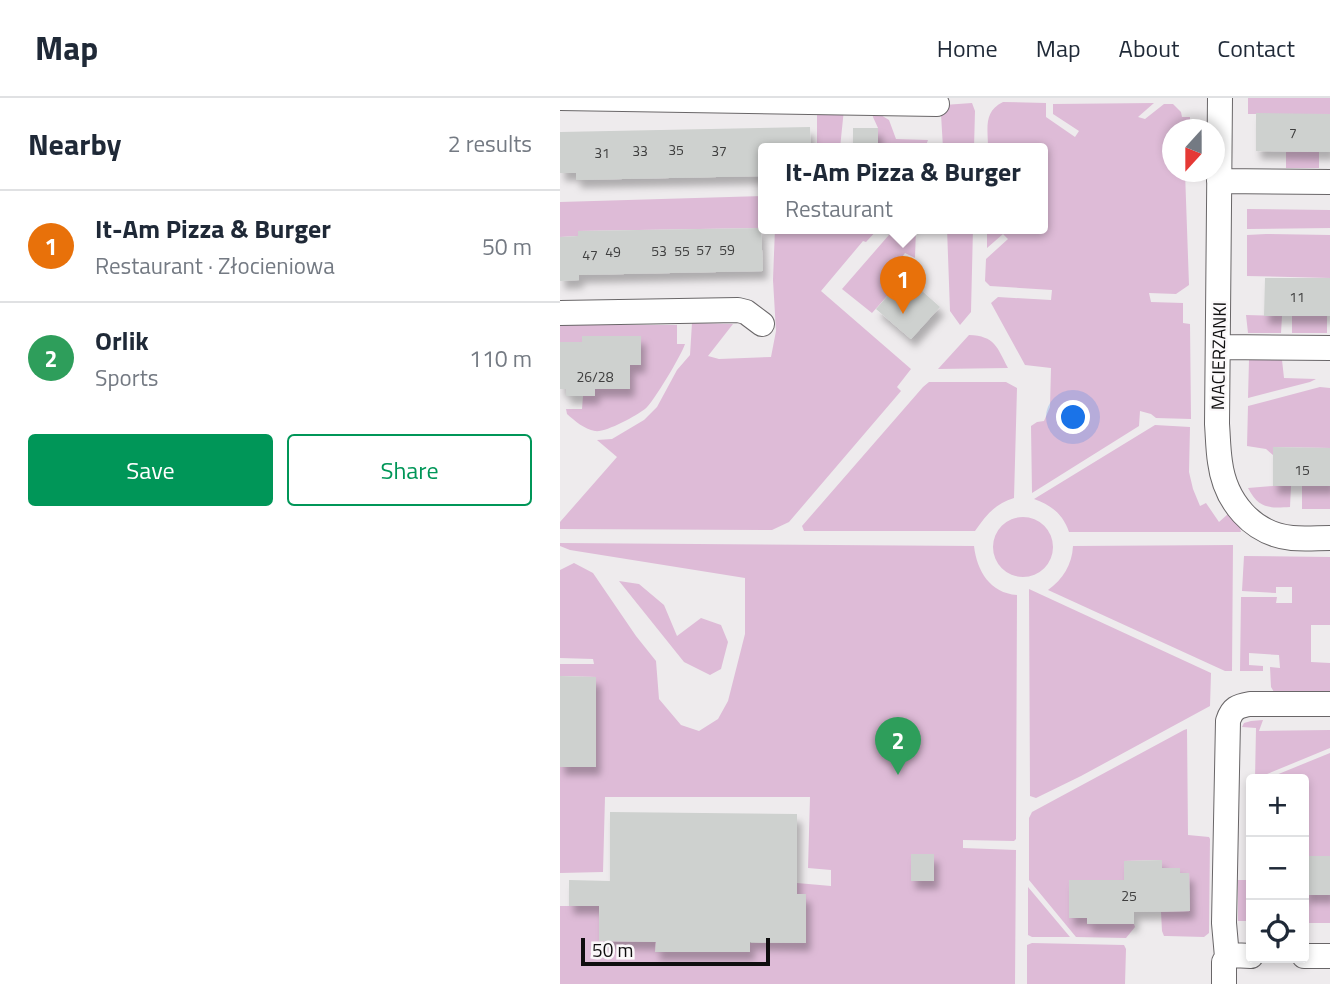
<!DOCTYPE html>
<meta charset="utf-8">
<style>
body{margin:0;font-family:"Titillium Web",sans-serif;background:#f2f2f3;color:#1f2937}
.controls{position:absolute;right:21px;bottom:21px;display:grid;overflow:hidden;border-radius:7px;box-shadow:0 4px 10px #0003}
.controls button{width:63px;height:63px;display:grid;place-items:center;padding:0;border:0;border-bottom:2px solid #e0e1e3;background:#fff;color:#1f2937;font:35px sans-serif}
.compass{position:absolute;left:602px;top:21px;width:63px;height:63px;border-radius:50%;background:#fff;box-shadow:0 4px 10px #0003;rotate:201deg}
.scale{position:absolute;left:21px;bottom:18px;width:189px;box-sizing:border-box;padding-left:7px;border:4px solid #0f0e0f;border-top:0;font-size:19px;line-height:24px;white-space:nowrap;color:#0f0e0f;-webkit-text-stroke:5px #fbf8fa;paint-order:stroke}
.you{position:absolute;left:514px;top:320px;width:24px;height:24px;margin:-18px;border:5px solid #fff;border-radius:50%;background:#1a73e8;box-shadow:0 0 0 10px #1a73e833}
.badge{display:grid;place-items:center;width:46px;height:46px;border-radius:50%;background:#009658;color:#fff;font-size:23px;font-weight:700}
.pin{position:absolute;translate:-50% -58px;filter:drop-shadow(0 2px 4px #0008)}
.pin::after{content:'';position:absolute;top:37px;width:24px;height:21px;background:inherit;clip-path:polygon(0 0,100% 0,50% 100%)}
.popup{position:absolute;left:198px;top:45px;width:290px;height:91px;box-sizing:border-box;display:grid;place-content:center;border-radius:7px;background:#fff;filter:drop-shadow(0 2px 5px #0005);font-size:23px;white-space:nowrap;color:#747a83}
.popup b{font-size:26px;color:#1f2937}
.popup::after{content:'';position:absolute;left:50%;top:100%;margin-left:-14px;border:14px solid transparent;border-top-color:#fff}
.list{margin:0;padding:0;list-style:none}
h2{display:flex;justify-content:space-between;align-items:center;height:91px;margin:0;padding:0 28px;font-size:30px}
h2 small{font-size:23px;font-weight:400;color:#747a83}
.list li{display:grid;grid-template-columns:46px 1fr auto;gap:21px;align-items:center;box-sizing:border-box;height:112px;padding:0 28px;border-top:2px solid #e0e1e3}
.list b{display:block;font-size:26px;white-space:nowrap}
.list p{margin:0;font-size:23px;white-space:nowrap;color:#747a83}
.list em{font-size:23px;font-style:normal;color:#747a83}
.actions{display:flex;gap:14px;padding:21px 28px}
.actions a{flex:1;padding:16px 0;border:2px solid #009658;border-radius:7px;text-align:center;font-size:24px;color:#009658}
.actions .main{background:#009658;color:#fff}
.icon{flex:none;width:38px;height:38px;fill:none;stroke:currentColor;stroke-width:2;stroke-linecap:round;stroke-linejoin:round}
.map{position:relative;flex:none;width:770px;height:886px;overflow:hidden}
header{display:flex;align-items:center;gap:42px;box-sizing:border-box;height:98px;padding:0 35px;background:#fff;border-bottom:2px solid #e0e1e3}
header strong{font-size:33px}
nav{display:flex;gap:38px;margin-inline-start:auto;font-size:24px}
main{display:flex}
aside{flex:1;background:#fff}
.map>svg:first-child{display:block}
.green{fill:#debbd7}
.building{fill:#ced1cf;filter:url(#shadow)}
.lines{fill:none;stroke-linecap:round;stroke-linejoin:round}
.minor-casing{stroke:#696668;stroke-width:26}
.minor{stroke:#fff;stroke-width:24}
.labels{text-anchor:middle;stroke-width:5;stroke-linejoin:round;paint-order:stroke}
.number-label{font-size:14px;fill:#3f3f3f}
.street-label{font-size:18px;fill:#0f0e0f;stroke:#fbf8fa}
</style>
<header>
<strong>Map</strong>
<nav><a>Home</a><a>Map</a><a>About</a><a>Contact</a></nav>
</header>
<main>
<aside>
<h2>Nearby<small>2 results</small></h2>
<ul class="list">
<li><span class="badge" style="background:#e8710a">1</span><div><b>It-Am Pizza &amp; Burger</b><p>Restaurant · Złocieniowa</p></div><em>50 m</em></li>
<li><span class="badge" style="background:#2e9e5b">2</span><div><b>Orlik</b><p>Sports</p></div><em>110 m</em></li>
</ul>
<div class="actions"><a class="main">Save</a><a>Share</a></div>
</aside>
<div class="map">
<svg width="770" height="886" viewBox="0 0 770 886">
<defs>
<filter id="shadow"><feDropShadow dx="4.5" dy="8" stdDeviation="3.5" flood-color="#0004"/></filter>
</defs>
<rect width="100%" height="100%" fill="#eeebed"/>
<!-- green -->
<path class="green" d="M 688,0 L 770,0 L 770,16 L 688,16 Z
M 443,4 L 486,5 L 486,19 L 515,39 L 519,33 L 493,16 L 493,6 L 594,5 L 578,19 L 585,21 L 604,6 L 613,6 L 621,14 L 622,19 L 630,19 L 630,30 L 612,32 L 612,74 L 625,74 L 629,187 L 616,196 L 589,195 L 591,204 L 623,205 L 623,225 L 630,226 L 631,321 L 596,320 L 591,316 L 580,313 L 579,328 L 472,395 L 471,328 L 477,324 L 484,323 L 490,309 L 491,270 L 465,267 L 431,205 L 438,199 L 491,202 L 492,192 L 430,188 L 425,183 L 426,161 L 448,141 L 443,136 L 427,150 L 427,130 L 483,130 L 483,50 L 428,50 C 428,30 423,14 443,4 Z
M 412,5 L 415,13 L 414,50 L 383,50 L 381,16 L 384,7 Z
M 257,11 L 284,11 L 280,50 L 257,50 Z
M 311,11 L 329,22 L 336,41 L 368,42 L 365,50 L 318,50 L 318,30 L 313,19 Z
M 726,54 L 759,54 L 759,70 L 726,70 Z
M 203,98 L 203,128 L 201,130 L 18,133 L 18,138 L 0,139 L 0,104 Z
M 687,111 L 770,112 L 770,130 L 687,131 Z
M 215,130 L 319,130 L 306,144 L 303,143 L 261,193 L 351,271 L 337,289 L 341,293 L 229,424 L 212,432 L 0,431 L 0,424 L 57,359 L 37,342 L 52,341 L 84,322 L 97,309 L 117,272 L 130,257 L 132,225 L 173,226 L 148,258 L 159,261 L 211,259 L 216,233 L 213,182 Z
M 335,130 L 356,130 L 355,160 L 345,155 L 335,169 L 345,178 L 312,215 L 282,191 Z
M 387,130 L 413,130 L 411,214 L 400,227 L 390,213 Z
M 706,136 L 770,137 L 770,180 L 687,178 L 687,137 Z
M 686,217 L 722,218 L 721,235 L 688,235 Z
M 732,218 L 767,218 L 767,235 L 732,235 Z
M 0,227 L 117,227 L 117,246 L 125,246 C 122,256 93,305 85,311 C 76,318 45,335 35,333 C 24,331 15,323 7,316 L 6,311 L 22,311 L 23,298 L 35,291 L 70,291 L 70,267 L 81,266 L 81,239 L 22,238 L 22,244 L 0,244 Z
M 409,237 C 435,238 437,249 448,270 L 378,271 Z
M 689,262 L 722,262 L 724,280 L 756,281 L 750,284 L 688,300 Z
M 369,284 L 446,284 L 457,290 L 454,400 C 436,405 426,417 415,433 L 244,433 L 242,428 L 363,289 Z
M 760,289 L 770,290 L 770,350 L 714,349 L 713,357 L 706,351 L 687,348 L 688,308 Z
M 595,327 L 630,329 L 629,374 L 633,391 L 640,408 L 646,405 L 659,424 L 668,416 L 680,430 L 681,434 L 509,434 C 503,416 491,407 474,401 Z
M 713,388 L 731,388 L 730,409 C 709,410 699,411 688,390 Z
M 742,388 L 770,388 L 770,411 L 742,411 Z
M433 449a30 30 0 1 1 60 0a30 30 0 1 1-60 0Z
M 0,445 L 414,448 C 417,473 430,495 457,497 L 456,741 L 454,743 L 403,742 L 403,750 L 456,752 L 455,886 L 0,886 L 0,808 L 39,808 L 39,843 L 96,844 L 96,854 L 189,854 L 190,845 L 246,845 L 246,796 L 237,796 L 237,785 L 271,788 L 271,772 L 248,770 L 250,699 L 45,699 L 43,774 L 0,775 L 0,669 L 36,669 L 36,579 L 0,578 L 0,566 L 34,566 L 33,561 L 0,560 L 0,472 L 14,465 L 33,475 L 76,538 L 96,563 L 99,601 L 121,627 L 139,633 L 158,621 L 168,603 L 185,536 L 185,480 L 10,452 L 0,448 Z
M 673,447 L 672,573 L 665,573 L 488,492 C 503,481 512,467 513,448 Z
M 684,458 L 770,459 L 770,527 L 751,527 L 751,564 L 770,565 L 770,595 L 714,594 L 711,589 L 710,569 L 720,570 L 719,557 L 689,555 L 689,567 L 703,568 L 703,573 L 680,573 L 681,499 L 717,499 L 716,505 L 732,505 L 732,489 L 716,489 L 716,495 L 682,493 Z
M 59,483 L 79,486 L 104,507 L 117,538 L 141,520 L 161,527 L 168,544 L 161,571 L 150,577 L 124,564 Z
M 469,491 L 651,575 L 650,608 L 521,678 L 476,700 L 470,698 Z
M 703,622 L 699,633 L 770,632 L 770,650 L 695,681 L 696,630 L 682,629 L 684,625 L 691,623 Z
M 627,631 L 628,737 L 649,739 L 650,741 L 649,835 L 644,839 L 607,838 L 604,838 L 602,833 L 601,814 L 630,813 L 629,775 L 620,775 L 620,770 L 602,770 L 602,762 L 564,763 L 564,782 L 509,783 L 510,820 L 527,820 L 527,826 L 574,826 L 575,829 L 566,840 L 516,839 L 469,782 L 469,720 L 472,714 L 624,632 Z
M 770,655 L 770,758 L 744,758 L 744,681 L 706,681 Z
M 678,782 L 691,782 L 691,823 L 678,823 Z
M 468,789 L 510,839 L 472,839 L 468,837 Z
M 744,797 L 770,797 L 770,825 L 744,825 Z
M 472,845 L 564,847 L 566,851 L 565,886 L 467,886 L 467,847 Z"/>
<!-- building -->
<path class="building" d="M 696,15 L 770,16 L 770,54 L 696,53 Z
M 250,29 L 251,50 L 203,50 L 203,78 L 16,82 L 16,75 L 0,75 L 0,34 Z
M 293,30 L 318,30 L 318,50 L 293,50 Z
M 201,130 L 203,173 L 19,177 L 19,182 L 0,183 L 0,139 L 18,138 L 18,133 Z
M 345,178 L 380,209 L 351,241 L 316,211 Z
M 705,180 L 770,180 L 770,218 L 704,218 Z
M 22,238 L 81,238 L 81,267 L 70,267 L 70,291 L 35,291 L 35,298 L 6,298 L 6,291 L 0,291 L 0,244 L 22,244 Z
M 713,349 L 770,350 L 770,388 L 713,388 Z
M 0,578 L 36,579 L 36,669 L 0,669 Z
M 50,714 L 237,716 L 237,796 L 246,796 L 246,845 L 190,844 L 190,854 L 95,854 L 96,844 L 39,843 L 39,808 L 9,808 L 9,782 L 50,783 Z
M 351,756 L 374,756 L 374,783 L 351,783 Z
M 744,758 L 770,758 L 770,797 L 744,797 Z
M 602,762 L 602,770 L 620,770 L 620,775 L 629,775 L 630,813 L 574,814 L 574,826 L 527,826 L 527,820 L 509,820 L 509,782 L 564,782 L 564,763 Z"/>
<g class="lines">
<!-- minor casing -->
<g class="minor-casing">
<path id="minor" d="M 0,0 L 377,6
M 660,0 L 657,326 C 658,339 658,351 660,364 C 665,403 692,436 732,440 C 744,441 758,440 770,440
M 659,83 L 770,84
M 0,215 L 178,212 L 186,214 L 202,226
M 659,249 L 770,250
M 744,858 L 770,858
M 667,859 L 664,825 L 668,623 C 672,610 678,608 690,606 L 770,606
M 664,886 L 664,864 L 667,859 L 671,857 L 691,858"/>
</g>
<!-- minor -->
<use href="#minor" class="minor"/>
</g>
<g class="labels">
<!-- number labels -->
<g class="number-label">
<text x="733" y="40">7</text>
<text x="116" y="57">35</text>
<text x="80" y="58">33</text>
<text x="159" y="58">37</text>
<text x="42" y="60">31</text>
<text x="144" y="157">57</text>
<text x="167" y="157">59</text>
<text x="99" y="158">53</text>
<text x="122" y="158">55</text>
<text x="53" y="159">49</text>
<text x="30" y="162">47</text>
<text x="737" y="204">11</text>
<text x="35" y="284">26/28</text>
<text x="742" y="377">15</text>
<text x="569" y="803">25</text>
</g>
<!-- street labels -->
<g class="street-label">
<text transform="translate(659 258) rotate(-89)" y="6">MACIERZANKI</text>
</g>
</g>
</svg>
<div class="controls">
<button>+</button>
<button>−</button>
<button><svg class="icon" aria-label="locate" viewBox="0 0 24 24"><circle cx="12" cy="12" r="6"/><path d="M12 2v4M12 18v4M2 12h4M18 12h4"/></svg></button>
</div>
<svg class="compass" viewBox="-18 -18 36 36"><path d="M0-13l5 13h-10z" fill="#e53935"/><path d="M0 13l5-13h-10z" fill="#747a83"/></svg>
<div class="scale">50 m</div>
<div class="you"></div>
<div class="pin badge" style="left:343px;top:216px;background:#e8710a">1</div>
<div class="popup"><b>It-Am Pizza &amp; Burger</b>Restaurant</div>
<div class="pin badge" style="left:338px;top:677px;background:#2e9e5b">2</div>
</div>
</main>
